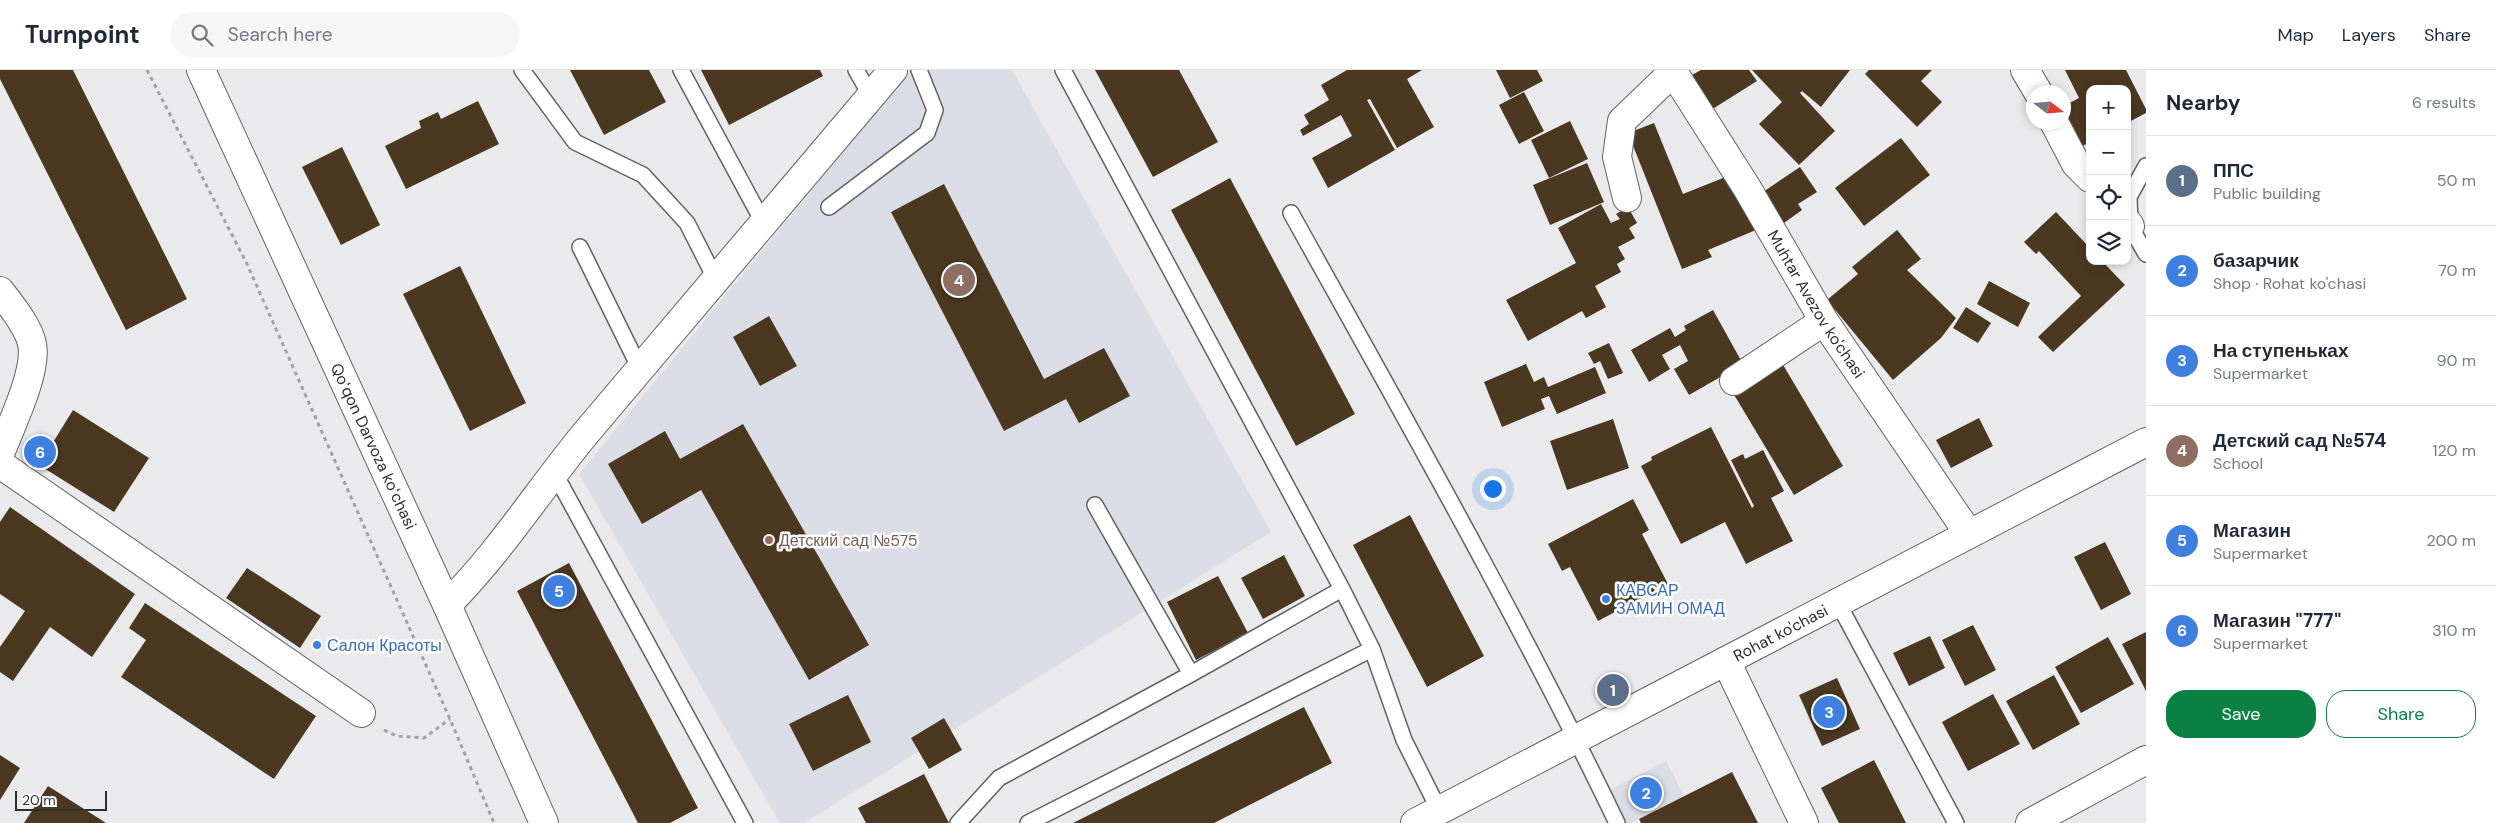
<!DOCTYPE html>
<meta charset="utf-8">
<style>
body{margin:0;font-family:"DM Sans",sans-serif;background:#f6f6f7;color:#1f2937}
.controls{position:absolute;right:15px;top:15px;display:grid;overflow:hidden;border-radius:10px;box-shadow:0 2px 8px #0003}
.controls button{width:45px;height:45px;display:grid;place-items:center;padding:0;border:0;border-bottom:1px solid #e0e1e3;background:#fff;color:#1f2937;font:25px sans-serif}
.compass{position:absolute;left:2026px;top:15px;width:45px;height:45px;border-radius:50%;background:#fff;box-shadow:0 2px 8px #0003;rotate:106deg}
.scale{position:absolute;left:15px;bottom:12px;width:92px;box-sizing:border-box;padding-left:5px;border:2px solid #2e2e2e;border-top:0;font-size:14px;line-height:18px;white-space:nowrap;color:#2e2e2e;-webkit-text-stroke:4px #fff;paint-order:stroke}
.you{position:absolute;left:1492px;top:418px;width:18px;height:18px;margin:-12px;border:4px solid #fff;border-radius:50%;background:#1a73e8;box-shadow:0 0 0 8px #1a73e833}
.badge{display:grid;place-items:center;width:32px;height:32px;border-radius:50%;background:#0b8043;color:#fff;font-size:16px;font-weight:700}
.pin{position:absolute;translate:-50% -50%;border:2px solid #fff;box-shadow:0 1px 5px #0006}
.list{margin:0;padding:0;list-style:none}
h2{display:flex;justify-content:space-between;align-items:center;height:65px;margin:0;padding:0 20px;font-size:21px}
h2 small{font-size:16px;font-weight:400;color:#747a83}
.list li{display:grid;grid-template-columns:32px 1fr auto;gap:15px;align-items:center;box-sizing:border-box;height:90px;padding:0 20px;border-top:1px solid #e0e1e3}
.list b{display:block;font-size:19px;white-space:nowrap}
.list p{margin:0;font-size:16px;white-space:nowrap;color:#747a83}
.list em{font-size:16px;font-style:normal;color:#747a83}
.actions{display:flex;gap:10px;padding:15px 20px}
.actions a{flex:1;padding:11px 0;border:1px solid #0b8043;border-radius:20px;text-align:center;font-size:18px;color:#0b8043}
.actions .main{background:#0b8043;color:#fff}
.icon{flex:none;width:28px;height:28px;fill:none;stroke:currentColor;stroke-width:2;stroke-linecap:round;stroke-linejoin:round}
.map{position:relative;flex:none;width:2146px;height:753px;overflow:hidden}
header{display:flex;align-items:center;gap:30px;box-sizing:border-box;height:70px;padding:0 25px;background:#fff;border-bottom:1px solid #e0e1e3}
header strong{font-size:24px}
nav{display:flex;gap:28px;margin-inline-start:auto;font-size:18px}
.search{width:350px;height:45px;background:#f6f6f7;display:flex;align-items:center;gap:12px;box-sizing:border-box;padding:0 18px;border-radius:28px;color:#747a83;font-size:19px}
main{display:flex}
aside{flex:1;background:#fff}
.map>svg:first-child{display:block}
.built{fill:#dbdde6}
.building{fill:#4b3820}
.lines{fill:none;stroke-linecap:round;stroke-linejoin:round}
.service-casing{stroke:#626263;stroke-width:18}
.minor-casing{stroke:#626263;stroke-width:30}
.tertiary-casing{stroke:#626263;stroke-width:30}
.path{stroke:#a2a2a3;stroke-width:3;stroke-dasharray:4 4;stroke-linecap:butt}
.service{stroke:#fff;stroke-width:15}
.minor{stroke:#fff;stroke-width:28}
.tertiary{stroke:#fff;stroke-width:28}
.education-dot{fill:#8d6e63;stroke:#fff;stroke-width:2}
.shop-dot{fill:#3f7fe0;stroke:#fff;stroke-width:2}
.labels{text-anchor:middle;stroke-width:5;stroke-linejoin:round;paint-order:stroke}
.street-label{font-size:16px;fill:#2e2e2e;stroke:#fff}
.education-label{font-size:16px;fill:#785e54;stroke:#fff;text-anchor:start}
.shop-label{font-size:16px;fill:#366cbe;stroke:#fff;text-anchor:start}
</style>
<header>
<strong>Turnpoint</strong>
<div class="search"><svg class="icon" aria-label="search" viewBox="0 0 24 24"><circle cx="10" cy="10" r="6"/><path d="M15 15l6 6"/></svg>Search here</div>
<nav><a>Map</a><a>Layers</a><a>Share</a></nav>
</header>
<main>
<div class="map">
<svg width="2146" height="753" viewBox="0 0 2146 753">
<rect width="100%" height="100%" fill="#eaeaec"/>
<!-- built -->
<path class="built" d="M 910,0 L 1012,0 L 1271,462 L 804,753 L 780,753 L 579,404 Z
M 1666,691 L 1684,726 L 1631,753 L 1625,753 L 1608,721 Z"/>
<!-- building -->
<path class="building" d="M 0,0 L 73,0 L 187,229 L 126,260 L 0,9 Z
M 570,0 L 649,0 L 666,32 L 604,65 Z
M 701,0 L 820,0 L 823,6 L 729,55 Z
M 1095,0 L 1179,0 L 1218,72 L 1153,107 Z
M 1347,0 L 1422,0 L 1407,9 L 1434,57 L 1397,78 L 1370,29 L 1367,30 L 1395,80 L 1328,118 L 1312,88 L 1352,66 L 1341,45 L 1303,66 L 1300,60 L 1309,54 L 1304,45 L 1329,30 L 1321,15 Z
M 1496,0 L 1537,0 L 1543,11 L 1510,28 Z
M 1701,0 L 1749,0 L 1757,11 L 1711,40 L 1690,6 Z
M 1752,0 L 1850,0 L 1821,37 L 1802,21 L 1800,23 L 1835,61 L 1799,95 L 1759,54 L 1782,32 Z
M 1869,0 L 1932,0 L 1921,11 L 1942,32 L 1917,57 L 1865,4 Z
M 2065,0 L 2126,0 L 2146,39 L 2146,43 L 2127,53 L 2127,19 L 2090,19 L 2090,72 L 2077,79 L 2064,53 L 2064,36 L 2079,28 Z
M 1524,22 L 1544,61 L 1519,74 L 1499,35 Z
M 478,31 L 499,74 L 406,119 L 385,76 L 421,58 L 419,51 L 438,42 L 441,49 Z
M 1570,51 L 1588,89 L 1549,108 L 1531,70 Z
M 1654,53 L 1683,124 L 1733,104 L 1756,160 L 1708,180 L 1712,187 L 1682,199 L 1628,63 Z
M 1901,68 L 1930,105 L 1864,156 L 1835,118 Z
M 342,77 L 380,155 L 341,175 L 302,97 Z
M 1587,93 L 1604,132 L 1550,155 L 1533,115 Z
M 1800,97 L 1817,122 L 1798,134 L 1802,140 L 1784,153 L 1763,122 Z
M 1230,108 L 1355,344 L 1296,376 L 1171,140 Z
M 944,114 L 1044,309 L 1104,278 L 1130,326 L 1079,353 L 1066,329 L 1004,361 L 891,142 Z
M 1601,134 L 1611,153 L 1620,149 L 1616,144 L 1628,137 L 1637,153 L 1629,158 L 1635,168 L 1618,177 L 1625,189 L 1617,194 L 1621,202 L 1595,216 L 1606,237 L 1586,248 L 1582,241 L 1528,271 L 1506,230 L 1576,193 L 1558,158 Z
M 2056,142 L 2090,178 L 2090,191 L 2102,191 L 2125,215 L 2053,282 L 2038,267 L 2081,226 L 2039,181 L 2036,184 L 2024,172 Z
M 1897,160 L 1921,189 L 1907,200 L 1956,248 L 1941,268 L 1893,310 L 1827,230 L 1858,204 L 1852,197 Z
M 460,196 L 526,333 L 470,361 L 403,224 Z
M 1989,211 L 2030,233 L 2018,257 L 1977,234 Z
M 1966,237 L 1991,253 L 1978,273 L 1953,258 Z
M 1713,240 L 1743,294 L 1689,325 L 1674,299 L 1688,291 L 1680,275 L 1662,285 L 1670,299 L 1649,312 L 1631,280 L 1670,258 L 1675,267 L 1686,260 L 1684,256 Z
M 769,246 L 797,296 L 760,316 L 733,267 Z
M 1609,273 L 1623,303 L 1608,309 L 1600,291 L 1594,294 L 1588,283 Z
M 1779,288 L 1843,396 L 1794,425 L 1730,318 Z
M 1526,294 L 1534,312 L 1544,307 L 1548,317 L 1595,297 L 1606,323 L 1557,344 L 1549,326 L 1541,329 L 1545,339 L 1502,357 L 1484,312 Z
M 73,340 L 149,388 L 114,442 L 39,395 Z
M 1979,348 L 1993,376 L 1951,398 L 1936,370 Z
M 1613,349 L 1629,398 L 1567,420 L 1550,371 Z
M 743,354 L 869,575 L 809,610 L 701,420 L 642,454 L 608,394 L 665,361 L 680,389 Z
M 1711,357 L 1752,438 L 1754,436 L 1731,390 L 1743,384 L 1745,389 L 1763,380 L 1784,421 L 1771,428 L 1793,471 L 1746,494 L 1725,452 L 1681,474 L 1641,396 L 1652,390 L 1651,387 Z
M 1633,429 L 1649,460 L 1642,464 L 1668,514 L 1598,551 L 1570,497 L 1562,501 L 1548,474 Z
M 10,437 L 135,524 L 92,587 L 50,557 L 13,611 L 0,602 L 0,577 L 25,541 L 0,524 L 0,452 Z
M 1410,445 L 1484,586 L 1427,617 L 1353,475 Z
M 2105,472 L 2131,524 L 2101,540 L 2074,487 Z
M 1284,485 L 1305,526 L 1263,549 L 1241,508 Z
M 569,493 L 698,738 L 670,753 L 638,753 L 517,521 Z
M 247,498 L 321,546 L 300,578 L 226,528 Z
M 1218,506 L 1248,563 L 1196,590 L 1167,532 Z
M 145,533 L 316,646 L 274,709 L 121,607 L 146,570 L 129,558 Z
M 1973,555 L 1996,600 L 1965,616 L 1942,570 Z
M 2146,562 L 2146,621 L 2122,574 Z
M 1930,566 L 1945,598 L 1909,616 L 1893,583 Z
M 2108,567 L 2134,614 L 2081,643 L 2055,597 Z
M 2054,605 L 2080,654 L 2033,680 L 2006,631 Z
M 1837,608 L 1860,659 L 1822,676 L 1799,625 Z
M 1993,624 L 2020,674 L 1968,701 L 1942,652 Z
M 848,625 L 871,672 L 813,701 L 789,654 Z
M 1304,637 L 1332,693 L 1214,753 L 1073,753 Z
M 944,648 L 962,680 L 929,699 L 911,668 Z
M 0,685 L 20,698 L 0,730 Z
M 1874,690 L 1906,753 L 1839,753 L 1821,718 Z
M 1732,702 L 1758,753 L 1641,753 L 1639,749 Z
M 924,704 L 949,753 L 866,753 L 858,738 Z
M 48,716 L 106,753 L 24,753 Z"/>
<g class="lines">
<!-- service casing -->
<g class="service-casing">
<path id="service" d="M 522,0 L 575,72 L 643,105 L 687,153 L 715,208
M 681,0 L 763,152
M 856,0 L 871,26
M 1063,0 L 1342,519 L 1372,579 L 1404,670 L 1439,740
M 2146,96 L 2129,127 L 2130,156 L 2146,184
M 829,137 L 927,63 L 935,40 L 919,0
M 1291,143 C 1403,345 1517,545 1617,753
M 580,177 L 640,299
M 554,402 L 745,753
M 1095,435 L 1191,604
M 1838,533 L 1956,753
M 958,753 L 999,708 L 1191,604 L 1342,519
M 1028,753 L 1372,579"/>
</g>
<!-- minor casing -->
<g class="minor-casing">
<g id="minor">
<path id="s1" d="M 1672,0 L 1747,118 L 1824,251 L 1969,464"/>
<path d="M 2025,0 L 2038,22"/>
<path d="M 2054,52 L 2076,94 L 2090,108"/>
<path d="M 1627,128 L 1617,87 L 1622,51 L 1673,2"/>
<path d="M 2127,152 L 2130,156"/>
<path d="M 0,221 C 10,234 29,257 32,274 C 38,301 10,357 0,384"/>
<path d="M 1734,311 L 1824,251"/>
<path d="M 0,394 L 361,643"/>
<path d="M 447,535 C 499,483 539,420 585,364 C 687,242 790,121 893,0"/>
<path d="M 1726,591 L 1804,753"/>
<path d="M 2030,753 L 2146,690"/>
</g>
</g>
<!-- tertiary casing -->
<g class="tertiary-casing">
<g id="tertiary">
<path d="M 201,0 L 447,535 L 544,753"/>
<path id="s2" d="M 1415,753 L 2146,372"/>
</g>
</g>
<!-- path -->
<path class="path" d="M 147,0 L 247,194 L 450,649 L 494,753
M 384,660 L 397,666 L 424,668 L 450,649"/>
<!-- service -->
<use href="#service" class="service"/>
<!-- minor -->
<use href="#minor" class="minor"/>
<!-- tertiary -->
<use href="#tertiary" class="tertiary"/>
</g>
<!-- markers -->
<circle class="education-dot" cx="769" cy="470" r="5"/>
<g class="shop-dot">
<circle cx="1606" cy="529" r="5"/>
<circle cx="317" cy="575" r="5"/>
</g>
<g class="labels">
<!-- street labels -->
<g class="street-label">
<text dy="6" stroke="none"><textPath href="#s1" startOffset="275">Muhtar Avezov ko'chasi</textPath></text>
<text transform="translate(374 376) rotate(65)" y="6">Qoʻqon Darvoza koʻchasi</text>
<text dy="6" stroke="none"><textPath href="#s2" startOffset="412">Rohat ko'chasi</textPath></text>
</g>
<!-- education labels -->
<g class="education-label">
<text x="779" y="476">Детский сад №575</text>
</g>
<!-- shop labels -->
<g class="shop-label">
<text x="1616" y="526">КАВСАР<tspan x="1616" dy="18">ЗАМИН ОМАД</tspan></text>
<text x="327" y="581">Салон Красоты</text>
</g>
</g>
</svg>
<div class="controls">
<button>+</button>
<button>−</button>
<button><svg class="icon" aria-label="locate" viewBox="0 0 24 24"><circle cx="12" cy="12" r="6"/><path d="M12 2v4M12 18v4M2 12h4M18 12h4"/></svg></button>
<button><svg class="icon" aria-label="layers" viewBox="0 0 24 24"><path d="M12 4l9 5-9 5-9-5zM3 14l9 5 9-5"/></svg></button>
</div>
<svg class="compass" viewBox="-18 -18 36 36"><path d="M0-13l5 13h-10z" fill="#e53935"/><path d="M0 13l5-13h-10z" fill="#747a83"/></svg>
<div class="scale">20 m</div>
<div class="you"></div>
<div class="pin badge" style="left:1613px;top:620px;background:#5c6f8a">1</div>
<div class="pin badge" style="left:1646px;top:723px;background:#3f7fe0">2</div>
<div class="pin badge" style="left:1829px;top:642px;background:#3f7fe0">3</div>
<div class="pin badge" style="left:959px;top:210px;background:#8d6e63">4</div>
<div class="pin badge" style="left:559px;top:521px;background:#3f7fe0">5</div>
<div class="pin badge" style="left:40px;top:382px;background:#3f7fe0">6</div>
</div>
<aside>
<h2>Nearby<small>6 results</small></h2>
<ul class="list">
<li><span class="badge" style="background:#5c6f8a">1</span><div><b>ППС</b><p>Public building</p></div><em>50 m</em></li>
<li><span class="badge" style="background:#3f7fe0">2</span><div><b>базарчик</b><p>Shop · Rohat ko'chasi</p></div><em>70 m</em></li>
<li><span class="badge" style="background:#3f7fe0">3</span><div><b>На ступеньках</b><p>Supermarket</p></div><em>90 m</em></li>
<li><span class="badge" style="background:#8d6e63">4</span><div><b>Детский сад №574</b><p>School</p></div><em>120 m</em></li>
<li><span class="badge" style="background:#3f7fe0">5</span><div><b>Магазин</b><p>Supermarket</p></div><em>200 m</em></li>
<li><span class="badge" style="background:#3f7fe0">6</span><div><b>Магазин &quot;777&quot;</b><p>Supermarket</p></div><em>310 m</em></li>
</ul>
<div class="actions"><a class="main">Save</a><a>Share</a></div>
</aside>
</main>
